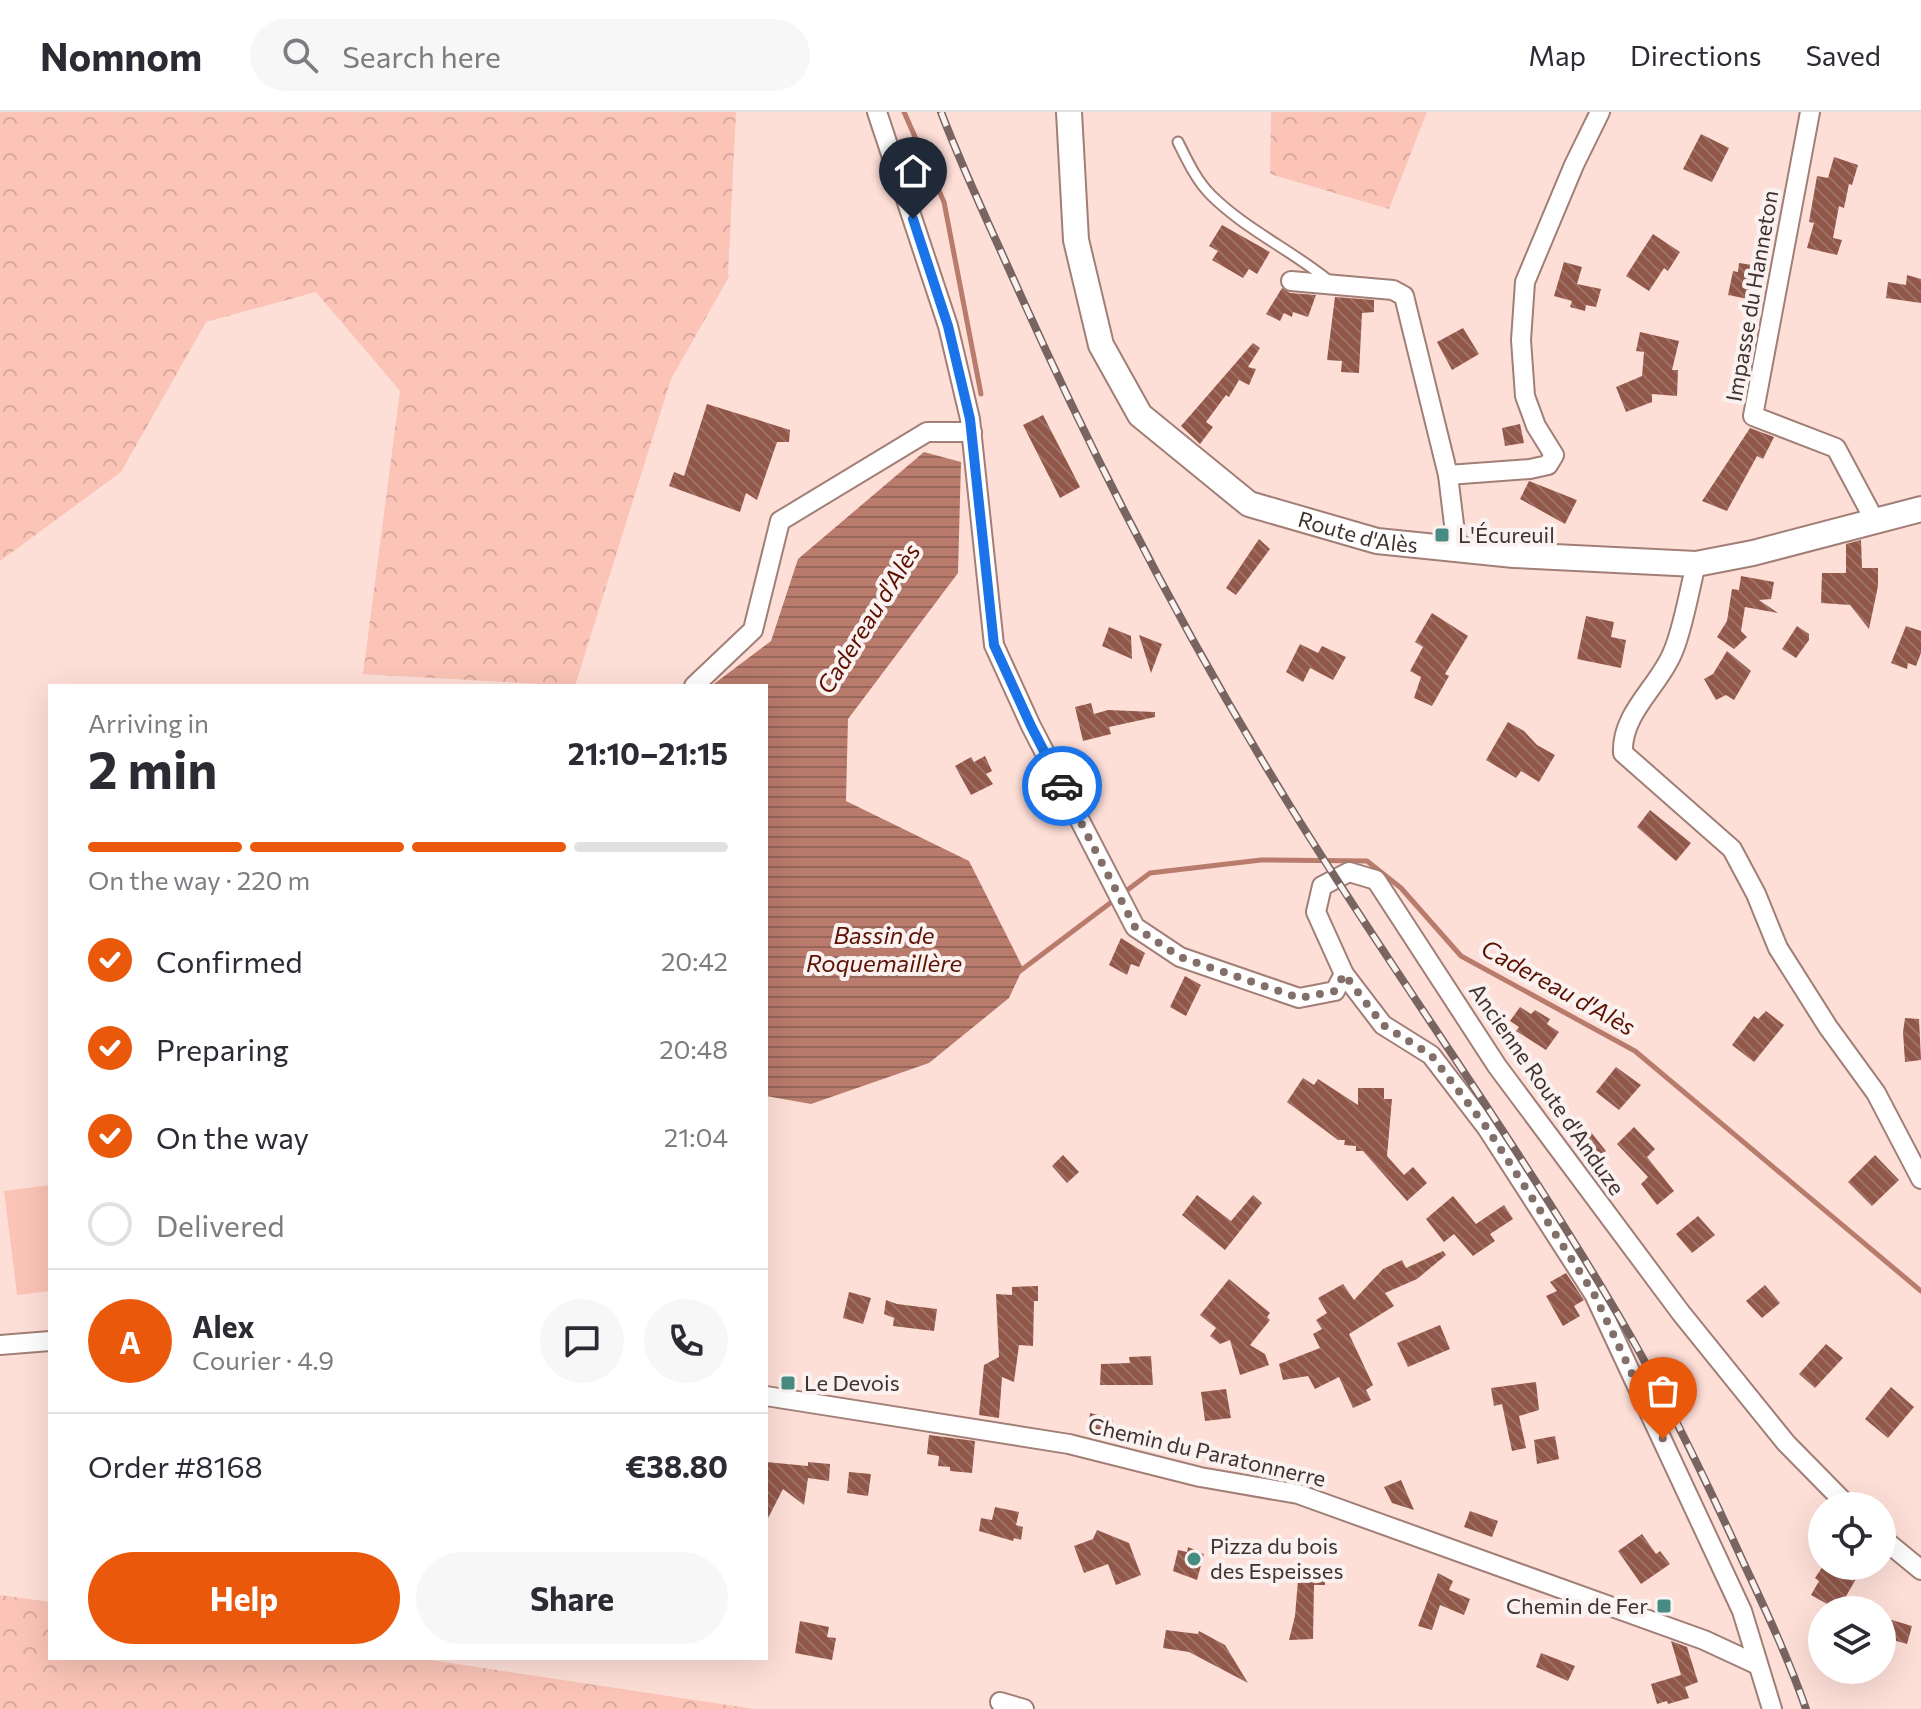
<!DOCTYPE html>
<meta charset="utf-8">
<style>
body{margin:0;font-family:Commissioner,sans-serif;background:#f7f7f7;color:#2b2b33;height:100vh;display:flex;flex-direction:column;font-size:30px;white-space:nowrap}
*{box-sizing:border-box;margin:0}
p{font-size:26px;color:#7c7c81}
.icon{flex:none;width:44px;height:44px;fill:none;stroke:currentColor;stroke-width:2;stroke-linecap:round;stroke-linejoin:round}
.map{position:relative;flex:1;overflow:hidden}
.sheet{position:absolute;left:48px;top:572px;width:720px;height:976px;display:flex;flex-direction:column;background:#fff;border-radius:0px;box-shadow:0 8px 32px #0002}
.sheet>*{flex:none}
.fabs{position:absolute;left:1808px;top:1380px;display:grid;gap:16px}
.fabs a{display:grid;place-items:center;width:88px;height:88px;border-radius:50%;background:#fff;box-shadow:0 8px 32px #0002;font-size:40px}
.pin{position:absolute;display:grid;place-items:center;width:68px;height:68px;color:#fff;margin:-82px -34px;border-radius:50% 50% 50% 0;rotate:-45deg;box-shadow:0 0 8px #0007}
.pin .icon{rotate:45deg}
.courier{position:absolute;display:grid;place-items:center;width:80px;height:80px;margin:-40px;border:6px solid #1a73e8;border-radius:50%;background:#fff;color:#222;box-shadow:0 2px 10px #0007}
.summary em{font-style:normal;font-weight:700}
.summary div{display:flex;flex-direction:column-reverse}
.summary{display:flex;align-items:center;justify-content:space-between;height:136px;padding:0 40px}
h1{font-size:52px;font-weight:700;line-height:60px}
.bar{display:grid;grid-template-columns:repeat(4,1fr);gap:12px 8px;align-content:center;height:96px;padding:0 40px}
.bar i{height:10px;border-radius:6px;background:#e1e1e2}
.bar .current{background:#ea580c}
.bar p{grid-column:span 4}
.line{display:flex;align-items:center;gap:20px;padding:0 40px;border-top:2px solid #e1e1e2}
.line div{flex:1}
.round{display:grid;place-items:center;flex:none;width:84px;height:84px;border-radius:42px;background:#f7f7f7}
ol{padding:0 40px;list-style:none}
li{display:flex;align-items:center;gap:24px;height:88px}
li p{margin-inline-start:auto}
li .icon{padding:8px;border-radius:50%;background:#ea580c;color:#fff;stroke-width:4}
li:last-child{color:#7c7c81}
li i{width:44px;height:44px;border:4px solid #e1e1e2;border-radius:50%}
.cta{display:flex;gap:16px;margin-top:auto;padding:16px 40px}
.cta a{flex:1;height:92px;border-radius:48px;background:#ea580c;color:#fff;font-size:32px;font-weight:700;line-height:92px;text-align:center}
.cta a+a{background:#f7f7f7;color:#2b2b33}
header{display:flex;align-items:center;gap:48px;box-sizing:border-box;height:112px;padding:0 40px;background:#fff;border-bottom:2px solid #e1e1e2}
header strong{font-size:38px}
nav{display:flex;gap:44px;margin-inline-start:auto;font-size:28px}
.search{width:560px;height:72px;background:#f7f7f7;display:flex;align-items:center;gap:20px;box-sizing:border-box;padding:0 28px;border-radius:44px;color:#7c7c81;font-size:30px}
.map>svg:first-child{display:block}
.forest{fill:url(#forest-crowns)}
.garden{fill:#fbc4b7}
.water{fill:url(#water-rules)}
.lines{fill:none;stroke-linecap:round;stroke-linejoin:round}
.stream{stroke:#b87b6c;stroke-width:5}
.building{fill:url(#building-back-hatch)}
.lane-casing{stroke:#a17e76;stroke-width:13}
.street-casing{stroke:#a17e76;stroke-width:22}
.secondary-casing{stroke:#a17e76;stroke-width:28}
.lane{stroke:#fff;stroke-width:9}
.street{stroke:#fff;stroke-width:18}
.secondary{stroke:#fff;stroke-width:24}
.rail-casing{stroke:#786561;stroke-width:8}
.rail{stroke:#faf2f1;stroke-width:5;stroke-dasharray:15;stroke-linecap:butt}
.done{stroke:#836f6a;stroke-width:8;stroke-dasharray:0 14.4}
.route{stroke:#1a73e8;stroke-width:10}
.poi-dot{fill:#478c83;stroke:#faf2f1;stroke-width:3}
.labels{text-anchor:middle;stroke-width:8;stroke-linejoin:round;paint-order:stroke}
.street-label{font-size:22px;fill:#41322f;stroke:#faf2f1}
.poi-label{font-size:22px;fill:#41322f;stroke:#faf2f1;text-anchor:start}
.water-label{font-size:24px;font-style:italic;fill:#5d1102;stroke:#faf2f1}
</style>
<header>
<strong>Nomnom</strong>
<div class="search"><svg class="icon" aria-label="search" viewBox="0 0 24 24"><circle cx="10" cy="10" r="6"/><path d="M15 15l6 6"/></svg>Search here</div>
<nav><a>Map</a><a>Directions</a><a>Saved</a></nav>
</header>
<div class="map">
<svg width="1921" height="1597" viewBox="0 0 1921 1597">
<defs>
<pattern id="forest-crowns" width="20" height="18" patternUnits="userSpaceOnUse" patternTransform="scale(2)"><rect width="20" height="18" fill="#fbc4b7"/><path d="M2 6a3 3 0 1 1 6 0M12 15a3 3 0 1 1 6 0" fill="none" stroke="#d8a99e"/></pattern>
<pattern id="water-rules" width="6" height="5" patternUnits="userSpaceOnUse" patternTransform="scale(2)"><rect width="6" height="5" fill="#b87b6c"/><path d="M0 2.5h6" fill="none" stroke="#976559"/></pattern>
<pattern id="building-back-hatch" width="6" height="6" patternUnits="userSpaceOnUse" patternTransform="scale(2)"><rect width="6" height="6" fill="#915749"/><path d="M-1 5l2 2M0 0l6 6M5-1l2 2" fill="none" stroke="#9e7267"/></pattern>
</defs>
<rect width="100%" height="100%" fill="#fedfd8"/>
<g class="forest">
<polygon points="0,0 736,0 728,164 730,163 671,267 575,574 363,562 400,279 316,180 206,210 121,360 0,449"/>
<polygon points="1271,0 1427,0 1389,97 1270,62"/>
<polygon points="0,1483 50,1490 50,1546 418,1546 754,1597 0,1597"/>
</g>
<polygon class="garden" points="50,1073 50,1179 17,1183 4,1079"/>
<polygon class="water" points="924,340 961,350 958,461 848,607 846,689 969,749 1023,856 1009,886 929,951 811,992 766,984 766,574 711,574 771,529 798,447"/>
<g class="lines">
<g class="stream">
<polyline points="904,0 944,90 981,282"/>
<polyline points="1020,859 1150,761 1261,748 1367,749 1401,776 1461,844 1635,939 1921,1179"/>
</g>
</g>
<g class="building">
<polygon points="1701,22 1729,36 1712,70 1683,57"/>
<polygon points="1834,45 1858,53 1852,73 1849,72 1844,96 1839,94 1833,126 1842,128 1837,143 1807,136 1814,111 1809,110 1817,64 1828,66"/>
<polygon points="1222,113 1270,140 1257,162 1249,157 1243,166 1212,148 1218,139 1209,134"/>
<polygon points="1653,122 1680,140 1668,159 1664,156 1649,179 1626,164"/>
<polygon points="1564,150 1582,155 1577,172 1601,177 1596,195 1586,193 1585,199 1570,195 1572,189 1554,184"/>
<polygon points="1739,151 1753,153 1748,187 1728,183 1733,159 1738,160"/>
<polygon points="1907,163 1921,167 1921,191 1886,186 1888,170 1906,173"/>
<polygon points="1282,176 1290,181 1316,183 1308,205 1293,200 1292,205 1284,201 1280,209 1266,202"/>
<polygon points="1335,185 1374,188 1374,200 1362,201 1359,261 1341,260 1342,249 1327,248"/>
<polygon points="1463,216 1479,242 1452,258 1437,230"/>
<polygon points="1640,220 1679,229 1672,258 1678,258 1677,284 1652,282 1652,290 1626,300 1616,275 1642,264 1644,240 1636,239"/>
<polygon points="1253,231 1260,236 1248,255 1256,257 1249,273 1239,268 1229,285 1226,283 1206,310 1213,315 1200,332 1181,314"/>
<polygon points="707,292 790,318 789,330 777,330 757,388 746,381 740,400 669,374 674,360 684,364"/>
<polygon points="1043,303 1080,375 1060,386 1023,313"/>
<polygon points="1520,312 1524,331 1505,334 1502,316"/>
<polygon points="1750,316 1774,325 1763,347 1757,344 1727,399 1702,389"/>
<polygon points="1529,369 1577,388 1565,412 1520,387"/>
<polygon points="1259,427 1270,437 1236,483 1226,476"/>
<polygon points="1861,428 1862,456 1878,456 1878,474 1869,517 1850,493 1821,491 1822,461 1846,461 1846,432"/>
<polygon points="1741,464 1774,470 1771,487 1759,488 1778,501 1745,495 1741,519 1747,525 1734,537 1717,525 1727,509 1732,477 1739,478"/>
<polygon points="1432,501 1468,524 1445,562 1449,564 1432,594 1414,586 1421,565 1410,559 1423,535 1415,530"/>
<polygon points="1586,504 1614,510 1611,525 1626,528 1621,556 1577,547"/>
<polygon points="1797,514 1809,522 1809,528 1796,546 1782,537"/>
<polygon points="1906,514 1921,519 1921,541 1916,554 1908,551 1907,557 1891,551"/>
<polygon points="1109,515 1131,524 1132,547 1102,534"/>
<polygon points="1139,523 1162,532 1151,561"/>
<polygon points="1300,532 1318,541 1322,534 1346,545 1333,568 1310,556 1303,570 1286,560"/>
<polygon points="1727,539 1751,559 1734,588 1726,583 1716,588 1704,567 1713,562"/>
<polygon points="1091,591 1094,602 1108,598 1155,600 1155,605 1109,615 1111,622 1083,629 1075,595"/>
<polygon points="1508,610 1524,619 1537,633 1555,643 1539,670 1521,659 1516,666 1486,648"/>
<polygon points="985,644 992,659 986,662 993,672 971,683 955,654 971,645 974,650"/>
<polygon points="1650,698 1691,731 1676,749 1637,715"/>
<polygon points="1121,826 1145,841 1139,855 1131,852 1127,863 1109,853"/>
<polygon points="1185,864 1201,873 1186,904 1170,895"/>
<polygon points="1520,895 1531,902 1535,898 1550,907 1547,912 1559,920 1546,938 1516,919 1519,915 1510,909"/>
<polygon points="1766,899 1784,913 1754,950 1732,933 1754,904 1758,907"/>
<polygon points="1905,906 1919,907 1921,948 1905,950 1903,920"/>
<polygon points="1616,955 1641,973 1619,998 1596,980"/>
<polygon points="1303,966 1314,973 1318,967 1358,993 1358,976 1384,976 1384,987 1392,987 1387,1044 1404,1063 1413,1055 1427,1071 1407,1089 1363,1039 1356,1039 1356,1034 1344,1033 1345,1028 1338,1028 1287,990"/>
<polygon points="1634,1015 1655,1037 1647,1045 1674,1079 1657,1093 1641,1072 1648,1065 1617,1032"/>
<polygon points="1590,1019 1606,1039 1592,1050 1579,1032"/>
<polygon points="1063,1043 1079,1060 1067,1071 1052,1054"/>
<polygon points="1875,1043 1899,1068 1872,1094 1848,1070"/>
<polygon points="1197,1083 1231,1109 1253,1083 1262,1091 1225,1138 1182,1103"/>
<polygon points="1453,1084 1476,1112 1504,1093 1513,1107 1490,1122 1495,1129 1473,1144 1454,1122 1444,1130 1426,1107"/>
<polygon points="1698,1104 1715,1123 1692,1141 1676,1122"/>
<polygon points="1443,1139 1446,1143 1417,1167 1385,1181 1394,1194 1349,1222 1373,1273 1366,1278 1371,1288 1353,1296 1339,1265 1315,1277 1308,1264 1283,1268 1279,1252 1320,1236 1313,1222 1322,1217 1316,1208 1327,1201 1318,1186 1343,1172 1354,1188 1383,1157 1402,1148 1406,1156"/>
<polygon points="1566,1161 1584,1188 1574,1194 1580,1204 1563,1214 1546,1184 1557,1179 1550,1170"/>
<polygon points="1229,1167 1270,1201 1267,1205 1270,1208 1250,1233 1265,1242 1269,1253 1240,1263 1230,1228 1220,1232 1210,1224 1216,1216 1200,1203"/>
<polygon points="1765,1173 1780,1191 1762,1206 1746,1189"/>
<polygon points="1038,1174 1038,1189 1034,1189 1033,1234 1019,1233 1014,1270 1002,1265 999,1306 979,1303 984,1253 999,1245 996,1182 1012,1183 1012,1175"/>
<polygon points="849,1180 871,1186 863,1212 843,1206"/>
<polygon points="886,1188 897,1192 937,1197 934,1219 893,1214 894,1206 884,1202"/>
<polygon points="1440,1213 1450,1237 1408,1255 1397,1231"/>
<polygon points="1826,1232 1843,1246 1815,1276 1799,1262"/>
<polygon points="1151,1244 1153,1273 1100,1273 1101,1252 1130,1251 1129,1245"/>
<polygon points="1536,1270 1539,1298 1519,1304 1526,1336 1512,1339 1502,1292 1494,1294 1491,1276"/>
<polygon points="1891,1275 1914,1295 1888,1326 1865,1307"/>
<polygon points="1226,1277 1231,1306 1205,1309 1201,1280"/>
<polygon points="1090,1301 1113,1307 1111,1324 1088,1320"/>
<polygon points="929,1323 975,1329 972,1361 950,1359 950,1355 938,1354 939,1344 927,1342"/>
<polygon points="1555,1324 1559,1347 1537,1352 1534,1328"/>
<polygon points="766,1350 808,1354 808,1350 830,1352 829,1369 808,1366 804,1393 783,1377 766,1410"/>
<polygon points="849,1360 871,1362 868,1384 847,1381"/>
<polygon points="1401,1368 1414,1398 1392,1391 1384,1375"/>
<polygon points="995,1395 1019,1400 1016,1413 1023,1415 1021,1428 1014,1426 1013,1429 979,1419 981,1406 992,1408"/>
<polygon points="1470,1399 1498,1409 1492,1425 1464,1415"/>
<polygon points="1097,1418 1129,1431 1141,1463 1116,1473 1108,1452 1084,1461 1074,1434 1093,1427"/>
<polygon points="1642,1422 1656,1442 1660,1439 1670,1452 1641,1472 1618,1439"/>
<polygon points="1188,1435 1204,1442 1197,1468 1173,1459 1178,1438 1187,1440"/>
<polygon points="1823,1454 1835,1454 1856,1467 1838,1498 1811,1483 1819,1469 1815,1466"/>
<polygon points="1325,1458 1325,1473 1314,1473 1313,1527 1289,1528 1295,1504 1298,1468 1307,1468 1307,1459"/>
<polygon points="1438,1461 1453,1469 1449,1478 1470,1487 1464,1503 1440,1493 1432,1518 1418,1514"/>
<polygon points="1882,1505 1912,1514 1907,1532 1882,1525"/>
<polygon points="800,1509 829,1515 827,1525 836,1526 832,1548 795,1541"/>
<polygon points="1166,1518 1198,1522 1199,1519 1225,1533 1248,1571 1189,1540 1163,1536"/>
<polygon points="1671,1529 1687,1535 1698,1570 1685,1575 1689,1586 1668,1592 1667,1589 1657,1592 1651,1572 1681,1563"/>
<polygon points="1541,1541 1575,1554 1568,1569 1536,1555"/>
</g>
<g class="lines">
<defs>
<path id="lane" d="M1178,30C1187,48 1196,68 1211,83C1245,117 1291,138 1328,168"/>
<g id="street">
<polyline points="877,0 948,214 970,307 994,533 1031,614 1135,815 1180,845 1299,886 1335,879 1344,862"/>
<polyline points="1810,0 1753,304 1836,336 1875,409"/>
<polyline points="1291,169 1393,178 1404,184 1448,363 1457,437"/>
<polyline points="1448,363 1530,357 1548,353 1554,343 1536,314 1525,284 1521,228 1525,170 1574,53 1600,0"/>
<path d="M1696,452C1689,479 1683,518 1672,542C1658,575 1621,602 1623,641L1732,737L1756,782L1778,836L1828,915L1876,981L1921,1067"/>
<polyline points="694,574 753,518 780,409 927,320 972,320"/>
<polyline points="0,1233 50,1229"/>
<polyline points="766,1284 1069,1332 1200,1365 1298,1382 1704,1528 1758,1553"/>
<polyline points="1882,1426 1921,1458"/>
<polyline points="1000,1590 1024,1597"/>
<polyline points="1772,1597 1742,1499 1594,1182 1487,1016 1431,943 1383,913 1344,862 1316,800 1322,774 1349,760 1376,768 1497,954 1681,1201 1786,1331 1848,1394"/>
</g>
<g id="secondary">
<path id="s1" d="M1069,0L1076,128L1101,233L1140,303L1249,392L1377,429L1514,443L1696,452L1753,441L1921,397"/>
</g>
</defs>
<use href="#lane" class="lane-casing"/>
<use href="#street" class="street-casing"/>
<use href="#secondary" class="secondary-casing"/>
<use href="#lane" class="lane"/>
<use href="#street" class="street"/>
<use href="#secondary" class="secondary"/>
<defs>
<path id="rail" d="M941,0C965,63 994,123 1021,184C1100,359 1189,531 1290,694C1401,873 1526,1043 1631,1225C1673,1299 1710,1377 1745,1454C1767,1501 1789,1548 1806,1597"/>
</defs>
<use href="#rail" class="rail-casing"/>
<use href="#rail" class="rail"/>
</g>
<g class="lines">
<polyline class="done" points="1062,674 1135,815 1180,845 1299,886 1335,879 1344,862 1383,913 1431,943 1487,1016 1594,1182 1663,1327"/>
<polyline class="route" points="913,107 948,214 970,307 994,533 1031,614 1062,674"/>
</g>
<g class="poi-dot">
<rect x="1434" y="415" width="16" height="16" rx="4"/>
<rect x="780" y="1263" width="16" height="16" rx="4"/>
<circle cx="1194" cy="1447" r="8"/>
<rect x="1656" y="1486" width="16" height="16" rx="4"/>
</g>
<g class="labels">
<g class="street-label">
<text transform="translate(1752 184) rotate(-80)" y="8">Impasse du Hanneton</text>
<text dy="8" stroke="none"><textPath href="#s1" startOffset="570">Route d'Alès</textPath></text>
<text transform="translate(1547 977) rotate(55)" y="8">Ancienne Route d'Anduze</text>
<text transform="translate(1207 1340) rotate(13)" y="8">Chemin du Paratonnerre</text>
</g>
<g class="poi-label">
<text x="1458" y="431">L'Écureuil</text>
<text x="804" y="1279">Le Devois</text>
<text x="1210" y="1442">Pizza du bois<tspan x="1210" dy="25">des Espeisses</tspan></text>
<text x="1648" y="1502" text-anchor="end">Chemin de Fer</text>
</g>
<g class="water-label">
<text transform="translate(869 507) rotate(-58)" y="8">Cadereau d'Alès</text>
<text x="884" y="832">Bassin de<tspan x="884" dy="28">Roquemaillère</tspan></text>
<text transform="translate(1558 876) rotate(29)" y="8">Cadereau d'Alès</text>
</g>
</g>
</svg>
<div class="fabs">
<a><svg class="icon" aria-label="locate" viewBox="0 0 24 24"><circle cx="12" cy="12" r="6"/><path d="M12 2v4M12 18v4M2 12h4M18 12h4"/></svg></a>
<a><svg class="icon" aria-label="layers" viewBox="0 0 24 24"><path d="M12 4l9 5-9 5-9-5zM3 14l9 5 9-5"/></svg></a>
</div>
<div class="pin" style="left:1663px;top:1327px;background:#ea580c"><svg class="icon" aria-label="bag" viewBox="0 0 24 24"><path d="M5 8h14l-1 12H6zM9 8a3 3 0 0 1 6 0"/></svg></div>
<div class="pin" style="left:913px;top:107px;background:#1f2937"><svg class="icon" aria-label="home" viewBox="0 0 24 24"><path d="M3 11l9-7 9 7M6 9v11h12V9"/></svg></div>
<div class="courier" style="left:1062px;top:674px"><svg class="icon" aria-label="car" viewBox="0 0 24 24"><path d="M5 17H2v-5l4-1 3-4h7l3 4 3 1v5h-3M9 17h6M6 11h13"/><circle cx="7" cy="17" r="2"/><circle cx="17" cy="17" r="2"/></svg></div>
<section class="sheet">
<div class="summary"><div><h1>2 min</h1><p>Arriving in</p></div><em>21:10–21:15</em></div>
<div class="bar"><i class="current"></i><i class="current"></i><i class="current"></i><i></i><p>On the way · 220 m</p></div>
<ol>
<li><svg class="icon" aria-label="check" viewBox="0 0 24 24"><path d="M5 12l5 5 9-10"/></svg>Confirmed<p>20:42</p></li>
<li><svg class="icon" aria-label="check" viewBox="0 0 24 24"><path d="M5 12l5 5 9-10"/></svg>Preparing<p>20:48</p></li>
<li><svg class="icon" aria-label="check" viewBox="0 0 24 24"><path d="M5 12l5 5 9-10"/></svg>On the way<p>21:04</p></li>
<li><i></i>Delivered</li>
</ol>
<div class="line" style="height:144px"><b class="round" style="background:#ea580c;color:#fff">A</b><div><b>Alex</b><p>Courier · 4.9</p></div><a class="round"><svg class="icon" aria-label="chat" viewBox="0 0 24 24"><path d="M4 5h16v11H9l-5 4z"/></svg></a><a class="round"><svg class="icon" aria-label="phone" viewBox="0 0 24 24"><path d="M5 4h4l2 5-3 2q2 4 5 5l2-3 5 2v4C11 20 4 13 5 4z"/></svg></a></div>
<div class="line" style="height:104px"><div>Order #8168</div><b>€38.80</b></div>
<div class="cta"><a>Help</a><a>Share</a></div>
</section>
</div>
